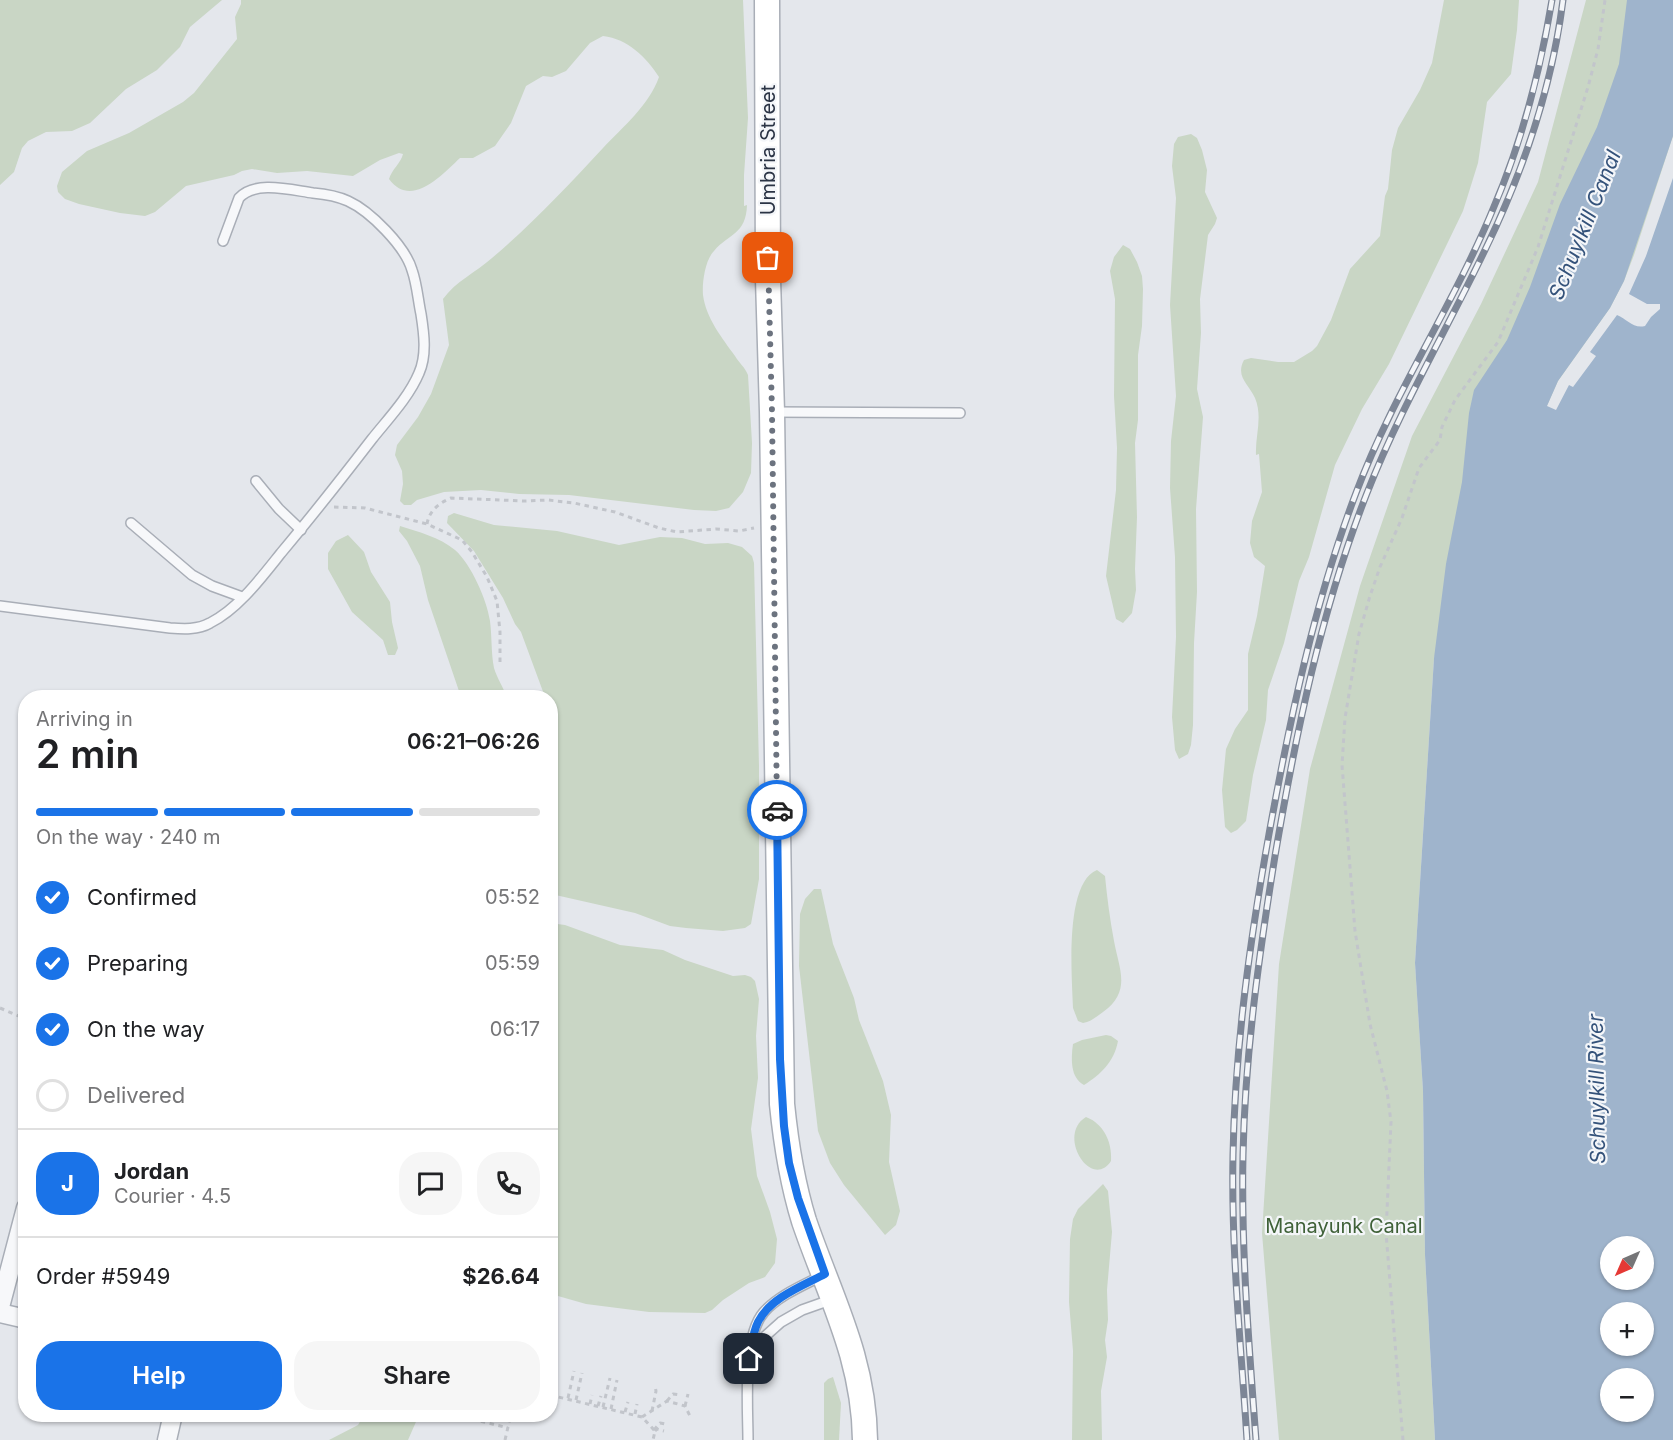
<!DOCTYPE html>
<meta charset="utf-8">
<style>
body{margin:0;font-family:Inter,sans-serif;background:#f6f6f6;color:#202124;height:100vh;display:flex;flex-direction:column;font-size:22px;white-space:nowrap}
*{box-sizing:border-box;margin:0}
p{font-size:20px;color:#757577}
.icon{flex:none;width:33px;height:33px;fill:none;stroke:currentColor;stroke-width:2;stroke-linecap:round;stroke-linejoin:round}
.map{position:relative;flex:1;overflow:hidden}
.panel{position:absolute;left:18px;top:690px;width:540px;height:732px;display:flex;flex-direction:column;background:#fff;border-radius:24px;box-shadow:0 2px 4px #0004}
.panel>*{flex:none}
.needle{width:39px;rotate:225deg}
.tools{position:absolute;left:1600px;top:1236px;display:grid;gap:12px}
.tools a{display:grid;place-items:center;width:54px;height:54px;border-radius:50%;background:#fff;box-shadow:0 2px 4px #0004;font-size:30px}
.pin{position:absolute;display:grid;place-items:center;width:51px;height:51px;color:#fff;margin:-26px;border-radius:12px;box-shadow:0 3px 9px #0006}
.courier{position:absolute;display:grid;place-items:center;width:60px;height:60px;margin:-30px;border:4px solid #1a73e8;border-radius:50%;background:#fff;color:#222;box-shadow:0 2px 8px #0007}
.headline em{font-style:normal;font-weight:600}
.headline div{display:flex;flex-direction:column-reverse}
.headline{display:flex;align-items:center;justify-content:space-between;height:102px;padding:0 18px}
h1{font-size:39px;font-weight:600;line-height:45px}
.bar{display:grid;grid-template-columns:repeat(4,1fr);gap:9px 6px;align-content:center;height:72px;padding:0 18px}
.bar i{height:8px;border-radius:4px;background:#e0e0e0}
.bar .current{background:#1a73e8}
.bar p{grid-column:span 4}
.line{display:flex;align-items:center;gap:15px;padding:0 18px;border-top:2px solid #e0e0e0}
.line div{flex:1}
.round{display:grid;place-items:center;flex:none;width:63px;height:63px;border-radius:24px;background:#f6f6f6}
ol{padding:0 18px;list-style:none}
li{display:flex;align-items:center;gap:18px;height:66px}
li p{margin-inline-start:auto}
li .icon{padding:6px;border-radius:50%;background:#1a73e8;color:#fff;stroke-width:4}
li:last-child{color:#757577}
li i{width:33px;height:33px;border:3px solid #e0e0e0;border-radius:50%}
.action{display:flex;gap:12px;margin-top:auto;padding:12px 18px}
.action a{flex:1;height:69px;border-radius:24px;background:#1a73e8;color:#fff;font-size:24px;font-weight:600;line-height:69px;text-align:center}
.action a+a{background:#f6f6f6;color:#202124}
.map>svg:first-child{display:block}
.green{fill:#c9d6c5}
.water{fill:#9fb4cc;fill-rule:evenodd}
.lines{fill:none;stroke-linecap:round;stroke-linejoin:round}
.service-casing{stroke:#a9aeb7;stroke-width:12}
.minor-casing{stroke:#a9aeb7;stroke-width:21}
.secondary-casing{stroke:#a9aeb7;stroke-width:27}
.path{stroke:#c2c5cb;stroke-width:3;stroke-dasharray:4.5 4.5;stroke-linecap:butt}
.service{stroke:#f7f8fa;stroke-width:9}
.minor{stroke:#f7f8fa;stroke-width:18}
.secondary{stroke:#fff;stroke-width:24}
.rail-casing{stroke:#7d8696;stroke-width:7}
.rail{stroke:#f4f6f9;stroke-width:4.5;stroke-dasharray:14;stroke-linecap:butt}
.done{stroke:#6c737f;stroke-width:6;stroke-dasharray:0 10.8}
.route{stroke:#1a73e8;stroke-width:8}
.labels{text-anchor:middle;stroke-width:4.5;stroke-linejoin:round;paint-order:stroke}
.street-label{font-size:20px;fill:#2b3445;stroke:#f4f6f9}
.park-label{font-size:20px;fill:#3f6138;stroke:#f4f6f9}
.water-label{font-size:21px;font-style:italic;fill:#34527a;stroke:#f4f6f9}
</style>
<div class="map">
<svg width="1673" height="1440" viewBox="0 0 1673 1440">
<rect width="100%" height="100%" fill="#e4e7ec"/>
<g class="green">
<polygon points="0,0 222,0 190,27 180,47 157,70 126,89 90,123 72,131 46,132 28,141 22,148 14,172 0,185"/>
<path d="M241,0H743L748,118L744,175V206L747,205C746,235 729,233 714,251C705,260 702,283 703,295C706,318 722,338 735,356C739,363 745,367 748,375L752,443L751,473L743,492L729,508L716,511L694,510L569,495L519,494L481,490L444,492L417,500L411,505H404L400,501L403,484L402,471L395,455L397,445L418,417L431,394L449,345L443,299C456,281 475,273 492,258C532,224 567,187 603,148C623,127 649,105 659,77C646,57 628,39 603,36L590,43L566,71L552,77L543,76L526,86L511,123L495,146L473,158H460C442,175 411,209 389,179C392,169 401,163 403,154L399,153L380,160L353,176L307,171L277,173L252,169L242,171L234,175L186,186L155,212L145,216L120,213L79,204L65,199L58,192L57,186L62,172L87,151L129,133L183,102L194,93L237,39L235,17L241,4Z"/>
<path d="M1444,0H1519L1517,30L1511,74L1487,102L1478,163L1463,211L1389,364L1362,409L1335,465L1309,557L1299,581L1284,643L1268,690L1266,720L1253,775L1246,821L1237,830L1231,833L1225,827L1222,790L1226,749L1235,729L1248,710V654L1257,616L1265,566L1254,557L1250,543L1252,521L1262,492L1259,454L1256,455C1255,436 1263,417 1255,398C1249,384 1235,377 1244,360L1251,358L1278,362H1294L1312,351L1317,346L1331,320L1350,269L1380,236L1385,196L1388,189L1392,150L1398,128L1420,90L1432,63Z"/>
<polygon points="1586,0 1673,0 1673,136 1634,255 1624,281 1610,308 1558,381 1434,658 1415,963 1423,1091 1425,1255 1435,1440 1279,1440 1262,1233 1279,964 1310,769 1360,586 1412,436 1481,304 1538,182"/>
<polygon points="1191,134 1197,138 1202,150 1207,170 1205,192 1217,218 1215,224 1208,235 1200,299 1201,333 1197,389 1203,417 1196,509 1197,592 1194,643 1193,725 1191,745 1188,754 1179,759 1175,750 1172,717 1176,637 1175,557 1170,488 1171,441 1176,396 1170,305 1176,198 1172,166 1174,144 1178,137"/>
<polygon points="1123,245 1130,249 1137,262 1142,276 1143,289 1142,326 1138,355 1138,420 1135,443 1137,517 1135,569 1136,590 1132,613 1123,623 1116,619 1106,576 1116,490 1117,448 1114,396 1115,299 1110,271 1114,257"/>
<polygon points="454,513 494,525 557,531 619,545 660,537 682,538 705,544 728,543 742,547 752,556 754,563 759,766 759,879 751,924 745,928 723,931 686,928 670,926 635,913 551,894 550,698 545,697 521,632 515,624 503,598 474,551 447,523 448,516"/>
<path d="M400,526C419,532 439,537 455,550C471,564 487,600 490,621C492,636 491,653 494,668C497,678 503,687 507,697H461L428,600L420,566L407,541L399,531Z"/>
<polygon points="348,535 364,552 371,572 390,602 392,622 398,648 395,655 388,655 383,640 352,612 328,569 328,553 336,541"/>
<path d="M1097,870L1105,876C1107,897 1110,920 1114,941C1119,969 1132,991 1103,1012C1097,1016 1091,1022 1083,1023L1078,1021L1073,1008C1072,978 1064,883 1097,870Z"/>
<polygon points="814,889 821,889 833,944 854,998 859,1020 883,1081 891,1115 889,1162 900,1211 896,1225 885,1235 844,1185 830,1163 818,1131 799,966 800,914 805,899"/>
<polygon points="550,923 565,925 620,945 663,950 685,960 733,976 745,975 751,977 755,981 759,999 756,1036 758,1078 751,1129 757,1176 770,1212 777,1239 775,1263 765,1277 749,1283 723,1300 712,1310 705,1313 649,1312 586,1304 551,1294"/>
<path d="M1106,1035L1111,1036L1118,1041C1114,1062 1101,1074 1084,1085C1070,1078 1071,1058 1073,1044L1082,1040Z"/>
<path d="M1086,1117C1104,1124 1112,1142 1111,1161C1091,1191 1056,1135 1086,1117Z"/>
<polygon points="1103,1184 1108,1191 1112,1232 1107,1290 1108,1320 1105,1340 1107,1357 1101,1391 1102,1440 1072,1440 1073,1351 1069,1302 1070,1239 1073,1219 1078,1209"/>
<polygon points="833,1377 841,1403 839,1440 824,1440 824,1383 828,1379"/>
<polygon points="364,1415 364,1414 419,1415 408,1440 329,1440 358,1425"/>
</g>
<path class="water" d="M1627,0H1673V136L1624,281L1610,308L1558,381L1547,406L1556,410L1569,385L1573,387L1596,356L1590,352L1617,315C1627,319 1633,329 1645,326L1651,317L1660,309V304H1647L1629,294L1646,256L1673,178V1440H1435L1425,1255L1423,1091L1415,963L1434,658L1446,564L1462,482L1469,413L1474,390L1507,340L1530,287L1560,204L1597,127L1619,64ZM1644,1246V1280H1611V1246ZM1611,1312H1644V1346H1611ZM1611,1378H1644V1412H1611Z"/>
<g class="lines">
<defs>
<g id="service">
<polyline points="772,412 960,413"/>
<polyline points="256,481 279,509 301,530"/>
<polyline points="131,523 192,575 212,586 242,597"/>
<path d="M0,606L170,628C183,629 198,630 210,623C238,609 261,578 281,553C312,516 342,478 372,439C388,419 409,397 419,373C427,355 424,333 421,314C418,300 417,284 412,270C405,246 370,211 348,201C337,196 324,194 313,193C291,190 255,180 239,198L223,241"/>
<polyline points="752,1348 781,1322 802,1310 833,1299"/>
<path d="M748,1440C748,1407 742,1337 764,1312C779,1295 804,1285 823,1275"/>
</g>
<g id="minor">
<polyline points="0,1307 26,1208"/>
<polyline points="0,1313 26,1319"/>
<polyline points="167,1440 173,1414"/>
</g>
<path id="secondary" d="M767,0L768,279L772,412L782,1104C786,1144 792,1182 804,1221C830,1297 864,1357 865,1440"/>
</defs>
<use href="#service" class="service-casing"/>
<use href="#minor" class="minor-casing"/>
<use href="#secondary" class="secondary-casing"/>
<g class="path">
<polyline points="334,507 365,508 427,524 462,540 472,552 487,577 497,601 500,632 500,662"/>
<path d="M427,524C429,511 439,503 451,498L524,501L548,500L574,503L615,512L659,528L677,532L716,529L739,531L754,528"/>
<polyline points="0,1008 26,1019"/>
<polyline points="550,1395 642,1417 655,1431 653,1440"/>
<polyline points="553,1396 555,1386"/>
<polyline points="568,1398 574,1371"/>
<polyline points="576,1400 582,1373"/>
<polyline points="667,1401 673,1394 680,1395"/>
<polyline points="590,1404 592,1395"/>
<polyline points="598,1406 601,1396"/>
<polyline points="685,1406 688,1394"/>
<polyline points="603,1407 610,1378"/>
<polyline points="611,1409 617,1380"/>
<polyline points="652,1411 656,1391 655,1386"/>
<polyline points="625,1412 628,1402"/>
<polyline points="635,1414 637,1404"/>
<polyline points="476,1416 476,1420 508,1428"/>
<polyline points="642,1417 667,1401 685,1406 691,1418"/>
<polyline points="654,1430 660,1423 665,1424"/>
<polyline points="655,1431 657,1429 664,1431"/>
<polyline points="505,1440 511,1414"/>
<polyline points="1403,1440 1386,1233 1391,1122 1387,1091 1370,1024 1355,931 1342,765 1345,718 1359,634 1370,596 1380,567 1402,518 1419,468 1440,440 1442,427 1455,400 1498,342 1538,247 1588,87 1598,49 1605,0"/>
</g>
<use href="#service" class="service"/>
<use href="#minor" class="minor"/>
<use href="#secondary" class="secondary"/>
<defs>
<g id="rail">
<path d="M1247,1440C1241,1345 1231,1250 1233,1155C1235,1047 1250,940 1269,834C1290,719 1314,603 1356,493C1393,394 1453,306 1493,209C1522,142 1540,72 1552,0"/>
<path d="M1256,1440C1249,1345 1241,1250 1243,1155C1245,1055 1259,955 1275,856C1296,733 1321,610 1367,493C1400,409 1446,331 1485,250C1523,172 1552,87 1563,0"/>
</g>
</defs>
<use href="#rail" class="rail-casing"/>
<use href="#rail" class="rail"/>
</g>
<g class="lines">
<polyline class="done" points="768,258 772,412 777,810"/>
<path class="route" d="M749,1359C752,1347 752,1334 758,1322C770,1298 802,1286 825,1274L798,1198L789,1163L784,1126L780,1059L777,810"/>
</g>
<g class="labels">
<g class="street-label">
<text transform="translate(768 150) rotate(-90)" y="7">Umbria Street</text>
</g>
<g class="park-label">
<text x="1344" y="1233">Manayunk Canal</text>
</g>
<g class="water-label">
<text transform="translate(1585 225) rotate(-68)" y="7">Schuylkill Canal</text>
<text transform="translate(1597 1089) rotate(-91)" y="7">Schuylkill River</text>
</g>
</g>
</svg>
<div class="tools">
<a><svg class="needle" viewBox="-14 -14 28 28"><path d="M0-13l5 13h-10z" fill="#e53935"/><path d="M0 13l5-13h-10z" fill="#757577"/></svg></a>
<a>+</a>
<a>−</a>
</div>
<div class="pin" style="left:768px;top:258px;background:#ea580c"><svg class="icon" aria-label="bag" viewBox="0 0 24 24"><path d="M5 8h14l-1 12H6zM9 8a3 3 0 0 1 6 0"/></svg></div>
<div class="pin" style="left:749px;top:1359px;background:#1f2937"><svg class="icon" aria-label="home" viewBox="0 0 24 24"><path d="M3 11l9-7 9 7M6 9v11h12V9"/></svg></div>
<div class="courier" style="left:777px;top:810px"><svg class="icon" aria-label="car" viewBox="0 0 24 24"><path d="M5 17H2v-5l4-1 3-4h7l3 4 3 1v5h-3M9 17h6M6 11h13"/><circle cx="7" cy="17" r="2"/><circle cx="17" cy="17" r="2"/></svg></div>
<section class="panel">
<div class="headline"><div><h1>2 min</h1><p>Arriving in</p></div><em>06:21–06:26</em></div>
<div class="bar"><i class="current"></i><i class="current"></i><i class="current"></i><i></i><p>On the way · 240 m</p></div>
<ol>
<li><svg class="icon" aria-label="check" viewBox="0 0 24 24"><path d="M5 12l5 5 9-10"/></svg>Confirmed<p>05:52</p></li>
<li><svg class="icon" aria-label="check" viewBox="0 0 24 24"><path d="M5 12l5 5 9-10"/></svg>Preparing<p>05:59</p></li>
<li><svg class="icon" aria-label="check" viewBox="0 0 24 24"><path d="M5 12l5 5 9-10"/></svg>On the way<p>06:17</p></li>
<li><i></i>Delivered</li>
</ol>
<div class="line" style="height:108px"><b class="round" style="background:#1a73e8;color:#fff">J</b><div><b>Jordan</b><p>Courier · 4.5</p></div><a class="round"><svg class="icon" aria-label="chat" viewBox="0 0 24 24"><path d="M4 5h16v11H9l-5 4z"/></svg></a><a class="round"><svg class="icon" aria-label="phone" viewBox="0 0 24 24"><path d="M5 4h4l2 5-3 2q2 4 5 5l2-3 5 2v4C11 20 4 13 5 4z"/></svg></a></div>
<div class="line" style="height:78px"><div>Order #5949</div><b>$26.64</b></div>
<div class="action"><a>Help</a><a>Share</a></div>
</section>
</div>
